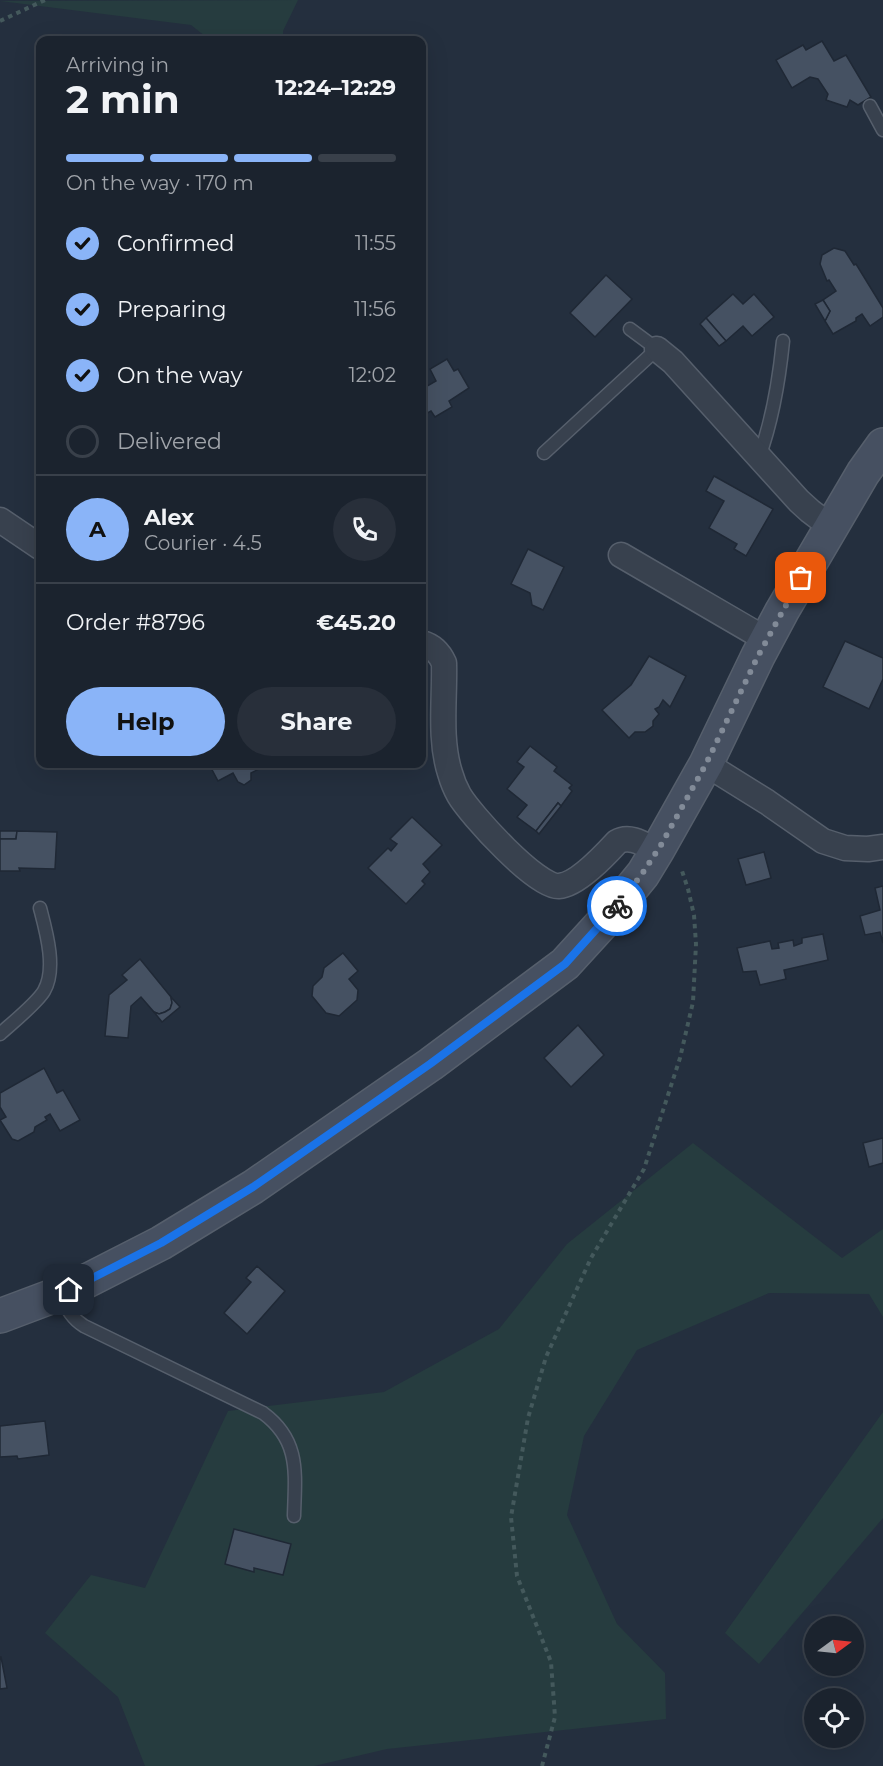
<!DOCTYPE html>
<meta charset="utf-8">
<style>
body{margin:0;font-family:Montserrat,sans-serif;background:#282f3a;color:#f1f3f6;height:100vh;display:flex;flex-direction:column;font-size:22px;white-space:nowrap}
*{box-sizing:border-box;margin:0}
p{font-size:20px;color:#a0a4aa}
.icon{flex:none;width:33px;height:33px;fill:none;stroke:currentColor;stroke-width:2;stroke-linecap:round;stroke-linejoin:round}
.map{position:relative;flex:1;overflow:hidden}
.panel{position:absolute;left:36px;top:36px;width:390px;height:732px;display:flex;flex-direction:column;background:#1b232e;border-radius:12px;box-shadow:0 6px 24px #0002,0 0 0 2px #39404a}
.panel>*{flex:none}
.needle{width:39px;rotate:75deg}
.fabs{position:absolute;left:804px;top:1616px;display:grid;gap:12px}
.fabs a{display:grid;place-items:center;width:60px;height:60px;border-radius:50%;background:#1b232e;box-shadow:0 6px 24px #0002,0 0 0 2px #39404a;font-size:30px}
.pin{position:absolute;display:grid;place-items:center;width:51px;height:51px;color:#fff;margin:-26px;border-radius:12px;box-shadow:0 3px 9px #0006}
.courier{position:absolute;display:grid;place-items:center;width:60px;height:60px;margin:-30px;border:4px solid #1a73e8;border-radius:50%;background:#fff;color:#222;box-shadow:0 2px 8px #0007}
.summary em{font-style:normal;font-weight:700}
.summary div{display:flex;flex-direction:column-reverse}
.summary{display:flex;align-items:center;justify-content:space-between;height:102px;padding:0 30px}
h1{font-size:39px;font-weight:700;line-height:45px}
.bar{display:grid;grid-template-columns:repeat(4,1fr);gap:9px 6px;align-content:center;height:72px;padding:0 30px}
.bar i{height:8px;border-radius:4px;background:#39404a}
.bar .on{background:#8ab4f8}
.bar p{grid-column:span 4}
.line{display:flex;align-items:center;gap:15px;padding:0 30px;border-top:2px solid #39404a}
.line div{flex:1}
.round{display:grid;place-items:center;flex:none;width:63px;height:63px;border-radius:32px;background:#282f3a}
ol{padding:0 30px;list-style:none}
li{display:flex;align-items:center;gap:18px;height:66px}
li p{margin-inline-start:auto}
li .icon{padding:6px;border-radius:50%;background:#8ab4f8;color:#111;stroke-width:4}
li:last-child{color:#a0a4aa}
li i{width:33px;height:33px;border:3px solid #39404a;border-radius:50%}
.button{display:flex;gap:12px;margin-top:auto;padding:12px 30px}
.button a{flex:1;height:69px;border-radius:36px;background:#8ab4f8;color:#111;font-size:24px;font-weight:700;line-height:69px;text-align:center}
.button a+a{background:#282f3a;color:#f1f3f6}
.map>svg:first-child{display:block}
.green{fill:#263c3f}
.building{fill:#455162;stroke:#1f2835;stroke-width:1.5}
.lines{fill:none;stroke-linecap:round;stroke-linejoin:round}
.service-casing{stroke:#565f6c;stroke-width:15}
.minor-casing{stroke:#565f6c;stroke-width:27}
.secondary-casing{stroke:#565f6c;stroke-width:36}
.path{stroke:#44595c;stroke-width:4;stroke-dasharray:4.5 4.5;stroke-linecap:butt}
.service{stroke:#38414e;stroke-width:12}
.minor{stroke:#38414e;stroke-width:24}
.secondary{stroke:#465061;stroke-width:33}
.done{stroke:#828b98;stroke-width:6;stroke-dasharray:0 10.8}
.route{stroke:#1a73e8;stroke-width:8}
</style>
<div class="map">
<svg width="883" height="1766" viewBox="0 0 883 1766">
<rect width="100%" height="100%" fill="#242f3e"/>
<g class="green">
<polygon points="298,0 283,31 283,40 210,40 191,25 0,1"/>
<polygon points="693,1143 842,1258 883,1229 883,1317 869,1294 769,1293 637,1350 584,1436 567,1515 617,1624 665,1673 666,1719 387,1749 314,1766 145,1766 118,1697 45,1633 91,1575 145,1588 228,1411 384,1392 499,1329 567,1244"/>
<polygon points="883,1412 883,1518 759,1664 725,1633"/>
</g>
<g class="building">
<polygon points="822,41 834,61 846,55 871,97 858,105 850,100 847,107 826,100 828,94 818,79 810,77 792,88 776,60 803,45 806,50"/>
<polygon points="834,248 845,251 854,265 856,264 883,308 883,317 870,326 862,314 856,318 856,321 833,334 825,321 830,311 823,300 836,291 829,280 827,281 820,264 822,255"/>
<polygon points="606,275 632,299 595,337 570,313"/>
<polygon points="733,294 743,304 754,294 774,317 752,336 743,326 726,341 706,318"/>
<polygon points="823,300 830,311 825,321 815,304"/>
<polygon points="706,318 726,341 719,346 700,324"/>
<polygon points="447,359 454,371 458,369 469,388 449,401 452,407 435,417 431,411 422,416 422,389 436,381 430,369"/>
<polygon points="714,476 773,509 746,556 734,549 737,544 709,528 724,501 706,491"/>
<polygon points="528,549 564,567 543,610 532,605 530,593 511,584"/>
<polygon points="845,641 883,658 883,679 869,709 823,687"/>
<polygon points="649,656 686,676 670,707 663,700 659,707 655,709 659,714 653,721 653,726 645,732 635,732 629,738 602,710 631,685"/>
<polygon points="530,746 557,767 554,771 572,785 569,788 572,791 561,806 558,803 536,831 517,817 527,805 507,789 524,767 517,762"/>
<polygon points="209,764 269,764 251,773 251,780 244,785 238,782 233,773 218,781"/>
<polygon points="558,803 561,806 539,834 536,831"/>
<polygon points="412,817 442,845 423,864 430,872 422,881 425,884 406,904 368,868 388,848 391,851 397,844 390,839"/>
<polygon points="0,831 17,831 16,839 0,839"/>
<polygon points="17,831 57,832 55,869 19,868 20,871 0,871 0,839 16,839"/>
<polygon points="764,852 771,878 746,885 738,859"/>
<polygon points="883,886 883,943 880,932 865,935 860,916 880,910 875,888"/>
<polygon points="823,934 828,960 784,970 786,979 760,985 756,971 743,972 737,948 770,941 772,949 779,948 778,943 793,940 794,946 802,943 802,938"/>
<polygon points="343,953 358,971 349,979 358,990 357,1000 339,1016 326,1013 312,996 313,986 322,977 324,968"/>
<polygon points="140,959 171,997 172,1003 170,1009 165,1012 159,1014 154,1012 141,997 131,1006 128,1038 105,1036 109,995 127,980 122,975"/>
<polygon points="171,997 180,1007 162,1022 154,1012 159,1014 165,1012 170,1009 172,1003"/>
<polygon points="578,1025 604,1055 571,1087 544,1058"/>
<polygon points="44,1068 57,1093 63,1090 80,1120 60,1131 50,1114 45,1117 47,1120 35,1127 34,1132 18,1141 12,1139 0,1120 6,1117 0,1107 0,1093"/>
<polygon points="883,1138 883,1163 869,1167 863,1143"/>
<polygon points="257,1266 285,1291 247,1334 224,1313 251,1282 246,1278"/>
<polygon points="45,1421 49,1455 18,1459 17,1456 0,1457 0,1426"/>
<polygon points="234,1529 291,1544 283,1575 254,1568 254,1572 225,1564"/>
<polygon points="0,1657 1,1657 7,1688 0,1689"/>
</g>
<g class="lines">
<defs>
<g id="service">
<polyline points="870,106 883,130"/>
<polyline points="544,453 657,349 630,329"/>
<path d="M759,457C773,419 779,381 783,341"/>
<path d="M0,1034C11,1024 37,1003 44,991C57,969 46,931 40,908"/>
<path d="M60,1294C67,1308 71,1318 84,1326L263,1413C301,1441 295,1474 294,1516"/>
</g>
<g id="minor">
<polyline points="657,349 673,362 799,501 810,511 831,527"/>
<polyline points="0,520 40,547"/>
<polyline points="621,555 767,640"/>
<path d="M422,643C433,646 439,652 444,663C445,699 439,739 450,773C452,780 455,788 459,795C470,814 538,889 559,886C577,885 605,855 617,842C630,834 645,845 657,851"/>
<polyline points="706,764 767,802 823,841 845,848 868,849 883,847"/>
</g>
<polyline id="secondary" points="0,1316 69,1290 161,1243 253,1187 431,1064 565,964 607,918 643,874 657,851 706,764 758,656 782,611 863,473 883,445"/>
</defs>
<use href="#service" class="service-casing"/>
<use href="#minor" class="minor-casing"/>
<use href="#secondary" class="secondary-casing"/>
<g class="path">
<polyline points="0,21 45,0"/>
<polyline points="542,1766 555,1717 551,1662 517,1576 511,1517 528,1418 546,1357 591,1258 644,1169 680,1058 693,1002 696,944 694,915 688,889 681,868"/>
</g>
<use href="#service" class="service"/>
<use href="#minor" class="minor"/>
<use href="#secondary" class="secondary"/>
</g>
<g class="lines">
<polyline class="done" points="617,906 642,874 661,845 706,764 758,656 801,578"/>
<polyline class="route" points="69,1290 161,1243 253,1187 430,1064 565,964 617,906"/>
</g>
</svg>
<div class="fabs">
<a><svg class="needle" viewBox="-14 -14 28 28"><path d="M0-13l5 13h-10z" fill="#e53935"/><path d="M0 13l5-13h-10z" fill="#a0a4aa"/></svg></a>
<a><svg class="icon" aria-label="locate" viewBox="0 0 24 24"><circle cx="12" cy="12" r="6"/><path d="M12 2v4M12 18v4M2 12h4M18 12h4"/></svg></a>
</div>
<div class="pin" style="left:801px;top:578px;background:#ea580c"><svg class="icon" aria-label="bag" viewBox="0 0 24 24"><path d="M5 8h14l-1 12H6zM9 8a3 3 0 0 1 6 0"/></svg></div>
<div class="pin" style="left:69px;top:1290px;background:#1f2937"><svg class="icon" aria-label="home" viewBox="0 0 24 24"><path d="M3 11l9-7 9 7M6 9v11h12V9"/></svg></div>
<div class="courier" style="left:617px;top:906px"><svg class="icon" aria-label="bike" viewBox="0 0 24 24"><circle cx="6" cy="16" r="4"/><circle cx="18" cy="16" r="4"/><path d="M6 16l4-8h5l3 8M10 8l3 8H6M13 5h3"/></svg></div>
<section class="panel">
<div class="summary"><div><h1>2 min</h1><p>Arriving in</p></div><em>12:24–12:29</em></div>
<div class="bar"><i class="on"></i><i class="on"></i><i class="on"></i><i></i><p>On the way · 170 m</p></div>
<ol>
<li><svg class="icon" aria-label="check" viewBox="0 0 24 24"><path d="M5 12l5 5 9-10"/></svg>Confirmed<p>11:55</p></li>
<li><svg class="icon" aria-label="check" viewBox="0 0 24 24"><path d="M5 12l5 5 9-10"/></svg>Preparing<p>11:56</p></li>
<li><svg class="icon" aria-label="check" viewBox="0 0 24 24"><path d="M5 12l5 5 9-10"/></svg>On the way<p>12:02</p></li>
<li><i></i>Delivered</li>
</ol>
<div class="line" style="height:108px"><b class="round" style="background:#8ab4f8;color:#111">A</b><div><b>Alex</b><p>Courier · 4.5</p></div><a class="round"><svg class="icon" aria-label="phone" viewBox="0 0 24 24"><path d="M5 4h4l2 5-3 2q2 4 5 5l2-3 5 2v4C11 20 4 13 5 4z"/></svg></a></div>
<div class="line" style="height:78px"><div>Order #8796</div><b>€45.20</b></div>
<div class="button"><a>Help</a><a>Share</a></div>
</section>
</div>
